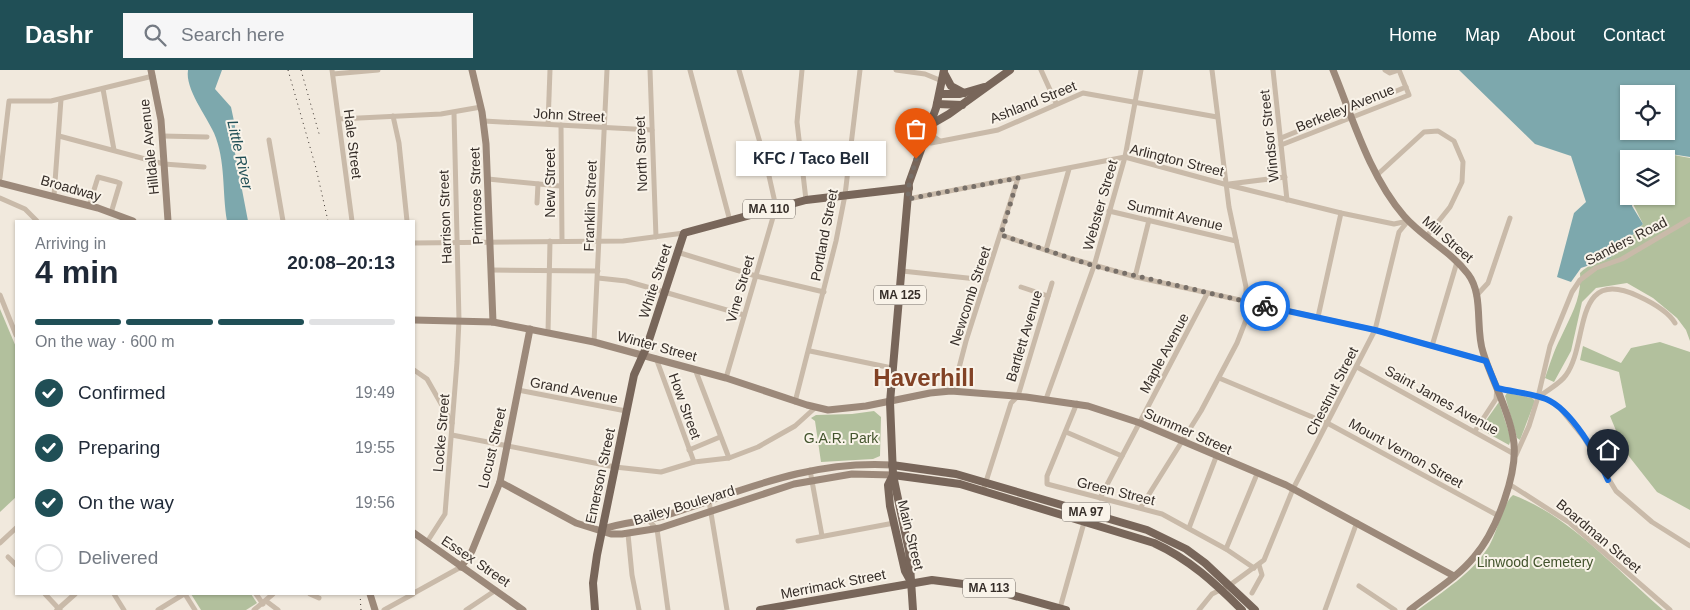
<!DOCTYPE html>
<meta charset="utf-8">
<style>
body{margin:0;font-family:Helvetica,sans-serif;background:#f6f6f7;color:#1f2937;height:100vh;display:flex;flex-direction:column;font-size:19px;white-space:nowrap}
*{box-sizing:border-box;margin:0}
p{font-size:16px;color:#747a83}
.icon{flex:none;width:28px;height:28px;fill:none;stroke:currentColor;stroke-width:2;stroke-linecap:round;stroke-linejoin:round}
.map{position:relative;flex:1;overflow:hidden}
.drawer{position:absolute;left:15px;top:150px;width:400px;height:375px;display:flex;flex-direction:column;background:#fff;border-radius:0px;box-shadow:0 1px 4px #0004}
.drawer>*{flex:none}
.buttons{position:absolute;left:1620px;top:15px;display:grid;gap:10px}
.buttons a{display:grid;place-items:center;width:55px;height:55px;border-radius:0px;background:#fff;box-shadow:0 1px 4px #0004;font-size:25px}
.pin{position:absolute;display:grid;place-items:center;width:42px;height:42px;color:#fff;margin:-51px -21px;border-radius:50% 50% 50% 0;rotate:-45deg;box-shadow:0 0 5px #0007}
.pin .icon{rotate:45deg}
.courier{position:absolute;display:grid;place-items:center;width:50px;height:50px;margin:-25px;border:4px solid #1a73e8;border-radius:50%;background:#fff;color:#222;box-shadow:0 1px 6px #0007}
.bubble{position:absolute;height:35px;border-radius:0px;background:#fff;box-shadow:0 1px 4px #0004;font-size:16px;font-weight:700;line-height:35px;text-align:center}
.overview em{font-style:normal;font-weight:700}
.overview div{display:flex;flex-direction:column-reverse}
.overview{display:flex;align-items:center;justify-content:space-between;height:85px;padding:0 20px}
h1{font-size:32px;font-weight:700;line-height:38px}
.bar{display:grid;grid-template-columns:repeat(4,1fr);gap:8px 5px;align-content:center;height:60px;padding:0 20px}
.bar i{height:6px;border-radius:4px;background:#e0e1e3}
.bar .on{background:#204f56}
.bar p{grid-column:span 4}
ol{padding:0 20px;list-style:none}
li{display:flex;align-items:center;gap:15px;height:55px}
li p{margin-inline-start:auto}
li .icon{padding:5px;border-radius:50%;background:#204f56;color:#fff;stroke-width:4}
li:last-child{color:#747a83}
li i{width:28px;height:28px;border:2px solid #e0e1e3;border-radius:50%}
header{display:flex;align-items:center;gap:30px;box-sizing:border-box;height:70px;padding:0 25px;background:#204f56;color:#fff}
header strong{font-size:24px}
nav{display:flex;gap:28px;margin-inline-start:auto;font-size:18px}
.search{width:350px;height:45px;background:#f6f6f7;display:flex;align-items:center;gap:12px;box-sizing:border-box;padding:0 18px;border-radius:0px;color:#747a83;font-size:19px}
.map>svg:first-child{display:block}
.green{fill:#b2c09d}
.water{fill:#7da8ad;fill-rule:evenodd}
.lines{fill:none;stroke-linecap:round;stroke-linejoin:round}
.minor{stroke:#c9baa9;stroke-width:5}
.tertiary{stroke:#c9baa9;stroke-width:5.5}
.secondary{stroke:#9c897a;stroke-width:7}
.primary{stroke:#78665a;stroke-width:8}
.rail{stroke:#362e29;stroke-width:1;stroke-dasharray:1 4;stroke-linecap:butt}
.done{stroke:#776f68;stroke-width:5;stroke-dasharray:0 9}
.route{stroke:#1a73e8;stroke-width:6}
.labels{text-anchor:middle;stroke-width:4;stroke-linejoin:round;paint-order:stroke}
.shield{fill:#f9f3e9;stroke:#706963;stroke-width:1}
.shield-label{font-size:12px;font-weight:bold;fill:#362e29}
.street-label{font-size:14px;fill:#362e29;stroke:#f9f3e9}
.park-label{font-size:14px;fill:#43542d;stroke:#f9f3e9}
.water-label{font-size:15px;font-style:italic;fill:#204f56;stroke:#f9f3e9}
.town-label{font-size:24px;font-weight:bold;fill:#824225;stroke:#f9f3e9}
</style>
<header>
<strong>Dashr</strong>
<div class="search"><svg class="icon" aria-label="search" viewBox="0 0 24 24"><circle cx="10" cy="10" r="6"/><path d="M15 15l6 6"/></svg>Search here</div>
<nav><a>Home</a><a>Map</a><a>About</a><a>Contact</a></nav>
</header>
<div class="map">
<svg width="1690" height="540" viewBox="0 0 1690 540">
<rect width="100%" height="100%" fill="#f1e9dd"/>
<g class="green">
<path d="M1658,82L1690,88V271L1686,260L1677,248L1653,228L1627,213L1596,218L1582,232L1571,281L1554,312L1545,308C1550,294 1554,280 1561,267C1571,245 1582,228 1580,203C1589,193 1601,194 1612,186C1623,178 1633,164 1643,154L1634,136L1632,126H1666V89H1650Z"/>
<polygon points="0,239 16,277 16,427 0,442"/>
<polygon points="1660,272 1690,282 1690,440 1657,422 1624,380 1610,346 1626,337 1619,302 1580,290 1583,276 1621,293 1631,278"/>
<polygon points="1507,323 1532,328 1535,331 1520,370 1517,368 1505,326"/>
<polygon points="1499,332 1511,369 1509,375 1480,359"/>
<polygon points="874,341 881,347 880,386 873,389 821,392 815,351 811,348 816,345 852,344"/>
<path d="M1513,425C1572,447 1616,500 1663,540H1418C1443,521 1472,504 1489,476C1497,463 1503,433 1513,425Z"/>
<polygon points="191,524 251,524 257,533 246,540 201,540"/>
</g>
<g class="water">
<path d="M222,0L215,19L231,37L235,56V83L248,151H227C222,122 226,91 214,63C206,45 185,19 188,0Z"/>
<path d="M1459,0H1690V87L1658,82L1651,89H1629V126H1632V136L1643,154L1610,188L1581,198L1571,212L1557,207L1574,143L1586,132L1571,86L1535,74ZM1629,24H1666V61H1629Z"/>
</g>
<g class="lines">
<g class="minor">
<polyline points="332,0 352,151"/>
<polyline points="650,0 656,167"/>
<polyline points="690,0 730,151"/>
<polyline points="802,0 797,52 806,130"/>
<polyline points="896,0 925,4 942,11"/>
<polyline points="1041,0 1056,33"/>
<polyline points="1273,0 1287,130"/>
<polyline points="1385,0 1390,3 1399,0"/>
<polyline points="333,4 378,0"/>
<polyline points="103,19 114,80"/>
<polyline points="393,46 399,73 407,151"/>
<polyline points="339,49 441,44 481,37"/>
<polyline points="484,51 652,60"/>
<polyline points="548,54 550,0"/>
<polyline points="561,55 562,171"/>
<polyline points="927,62 940,71"/>
<polyline points="59,66 164,94 204,97"/>
<polyline points="162,66 207,67"/>
<polyline points="1281,68 1406,17"/>
<polyline points="269,70 283,151"/>
<polyline points="924,71 931,73 998,60 1083,23 1217,47"/>
<polyline points="1281,75 1409,25 1399,0"/>
<polyline points="1377,105 1424,62 1438,61 1454,71 1463,92 1462,112 1450,137 1426,167"/>
<polyline points="0,108 9,31 51,31 153,6"/>
<polyline points="488,109 560,116"/>
<polyline points="1229,114 1285,107"/>
<polyline points="54,126 61,29"/>
<polyline points="0,128 25,139 37,151"/>
<polyline points="908,129 1125,87 1224,114 1341,143 1394,154 1408,151"/>
<polyline points="537,133 538,114"/>
<polyline points="89,136 98,107 117,112 120,113 111,143"/>
<polyline points="1109,141 1236,171"/>
<polyline points="1001,165 1069,188 1136,207 1375,260 1486,291"/>
<polyline points="414,173 623,171 684,163"/>
<polyline points="1046,180 1069,99"/>
<polyline points="677,182 756,206 824,222"/>
<polyline points="491,200 598,201"/>
<polyline points="902,201 986,210"/>
<polyline points="1135,207 1149,150"/>
<polyline points="598,208 626,211 744,245"/>
<polyline points="1021,217 1048,226"/>
<polyline points="0,225 16,265"/>
<polyline points="1476,226 1488,213 1510,148"/>
<polyline points="1318,247 1341,143"/>
<polyline points="548,263 550,171"/>
<polyline points="594,272 607,0"/>
<polyline points="1432,276 1457,192"/>
<polyline points="810,281 892,298"/>
<polyline points="656,288 694,392"/>
<polyline points="1357,297 1516,385 1529,356 1538,327 1550,276 1572,222 1580,210 1596,198 1622,189 1690,149"/>
<polyline points="695,299 729,388"/>
<polyline points="414,300 427,309 452,353"/>
<polyline points="726,308 776,137 767,97 739,0"/>
<polyline points="1219,308 1329,354 1497,445"/>
<polyline points="518,320 626,341"/>
<polyline points="953,321 966,271 1018,108"/>
<path d="M1539,327C1547,320 1560,314 1566,305C1589,274 1572,195 1638,226C1651,232 1668,241 1675,253"/>
<polyline points="1046,329 1094,196 1125,87 1141,0"/>
<polyline points="795,332 836,171 845,125 860,0"/>
<polyline points="1077,333 1047,406 1047,414 1162,444 1226,479 1254,498"/>
<polyline points="1475,361 1496,329 1497,318 1547,329 1559,337 1584,368 1616,421 1652,452 1690,476"/>
<polyline points="1066,362 1122,386"/>
<polyline points="452,365 615,397 661,402 694,392 729,388 758,377 795,356 816,337"/>
<polyline points="689,380 720,367"/>
<polyline points="810,400 822,466"/>
<polyline points="1509,414 1570,453 1670,540"/>
<polyline points="983,421 1011,333 1018,326 1052,213"/>
<polyline points="1100,428 1207,224"/>
<polyline points="709,431 727,540"/>
<polyline points="1141,437 1201,341 1237,273 1246,250 1246,217 1229,137 1212,0"/>
<polyline points="648,450 657,459 668,540"/>
<polyline points="1189,458 1216,387"/>
<polyline points="628,464 632,505 639,540"/>
<polyline points="798,471 894,453"/>
<polyline points="427,472 445,444 457,292 459,250 454,43"/>
<polyline points="0,473 16,458"/>
<polyline points="1226,479 1257,404"/>
<polyline points="8,487 16,495"/>
<polyline points="1359,516 1395,540"/>
<polyline points="414,523 461,497"/>
<polyline points="1252,523 1262,505 1259,495"/>
<polyline points="45,524 60,540"/>
<polyline points="114,524 124,540"/>
<polyline points="185,524 195,540"/>
<polyline points="256,524 263,534"/>
<polyline points="310,524 319,528"/>
<polyline points="266,531 278,540"/>
<polyline points="1060,538 1087,442"/>
<polyline points="158,540 184,524"/>
<polyline points="254,540 273,524"/>
<polyline points="384,540 413,524"/>
<polyline points="466,540 496,520"/>
<polyline points="1199,540 1212,524 1230,515 1264,490 1293,419 1375,260 1399,162 1408,151"/>
<polyline points="1325,540 1357,452"/>
</g>
<polyline class="tertiary" points="57,540 75,524"/>
<g class="secondary">
<polyline points="151,0 161,50 168,151"/>
<polyline points="472,0 482,42 486,74 493,252"/>
<path d="M1333,0C1353,49 1369,105 1404,146C1423,168 1451,181 1468,204C1484,225 1475,258 1483,282C1492,311 1508,338 1513,367C1520,400 1496,462 1474,487C1457,508 1431,523 1410,540"/>
<polyline points="0,113 98,138 133,151"/>
<polyline points="414,250 493,252 594,272 726,308 807,335 828,340 866,336 930,323 951,321 1026,327 1088,336 1140,353 1286,415 1454,506"/>
<polyline points="500,412 576,453 611,464 622,464 660,458 794,414 852,404 893,405"/>
<path d="M601,460C621,452 644,452 664,446C742,421 808,390 892,395"/>
<polyline points="414,463 523,540"/>
<polyline points="461,497 472,481 500,412 530,259"/>
<polyline points="370,524 375,540"/>
</g>
<g class="primary">
<polyline points="944,3 951,16 964,23"/>
<polyline points="940,24 960,24 984,17"/>
<polyline points="937,34 962,35"/>
<polyline points="930,55 949,44 1010,0"/>
<polyline points="892,395 956,404 1147,460 1186,479 1205,493 1255,540"/>
<path d="M893,405L960,414L1154,473C1189,489 1215,513 1242,540"/>
<polyline points="893,405 888,415 890,436 905,501 910,510"/>
<polyline points="595,540 593,513 597,485 634,305 647,276 684,163 806,130 909,118"/>
<polyline points="760,540 932,510 979,516 1066,540"/>
<polyline points="913,540 909,481 893,405 890,332 909,113 936,38 944,0"/>
</g>
<g class="rail">
<polyline points="288,0 316,98 328,151"/>
<polyline points="301,0 320,67"/>
<polyline points="360,524 361,540"/>
</g>
</g>
<g class="lines">
<polyline class="done" points="916,89 909,114 908,129 1018,108 1001,165 1094,196 1265,236"/>
<path class="route" d="M1265,236L1375,260L1486,291L1497,318C1513,322 1531,323 1546,329C1571,339 1598,386 1608,410"/>
</g>
<g class="labels">
<g class="shield">
<rect x="743" y="129.5" width="52" height="19" rx="4"/>
<rect x="874" y="215.5" width="52" height="19" rx="4"/>
<rect x="1062" y="432.5" width="48" height="19" rx="4"/>
<rect x="963" y="508.5" width="52" height="19" rx="4"/>
</g>
<g class="shield-label">
<text x="769" y="143">MA 110</text>
<text x="900" y="229">MA 125</text>
<text x="1086" y="446">MA 97</text>
<text x="989" y="522">MA 113</text>
</g>
<g class="street-label">
<text transform="translate(1033 32) rotate(-22)" y="5">Ashland Street</text>
<text transform="translate(1345 38) rotate(-22)" y="5">Berkeley Avenue</text>
<text transform="translate(569 45) rotate(3)" y="5">John Street</text>
<text transform="translate(1269 66) rotate(-96)" y="5">Windsor Street</text>
<text transform="translate(353 74) rotate(83)" y="5">Hale Street</text>
<text transform="translate(149 77) rotate(-96)" y="5">Hilldale Avenue</text>
<text transform="translate(641 84) rotate(-92)" y="5">North Street</text>
<text transform="translate(1177 90) rotate(14)" y="5">Arlington Street</text>
<text transform="translate(550 113) rotate(-90)" y="5">New Street</text>
<text transform="translate(71 118) rotate(16)" y="5">Broadway</text>
<text transform="translate(476 126) rotate(-92)" y="5">Primrose Street</text>
<text transform="translate(1100 135) rotate(-74)" y="5">Webster Street</text>
<text transform="translate(590 136) rotate(-88)" y="5">Franklin Street</text>
<text transform="translate(1175 145) rotate(13)" y="5">Summit Avenue</text>
<text transform="translate(445 147) rotate(-92)" y="5">Harrison Street</text>
<text transform="translate(824 165) rotate(-79)" y="5">Portland Street</text>
<text transform="translate(1448 169) rotate(41)" y="5">Mill Street</text>
<text transform="translate(1626 171) rotate(-27)" y="5">Sanders Road</text>
<text transform="translate(655 211) rotate(-72)" y="5">White Street</text>
<text transform="translate(740 219) rotate(-74)" y="5">Vine Street</text>
<text transform="translate(970 226) rotate(-72)" y="5">Newcomb Street</text>
<text transform="translate(1024 266) rotate(-73)" y="5">Bartlett Avenue</text>
<text transform="translate(657 276) rotate(15)" y="5">Winter Street</text>
<text transform="translate(1164 283) rotate(-62)" y="5">Maple Avenue</text>
<text transform="translate(574 320) rotate(11)" y="5">Grand Avenue</text>
<text transform="translate(1332 321) rotate(-63)" y="5">Chestnut Street</text>
<text transform="translate(1442 330) rotate(29)" y="5">Saint James Avenue</text>
<text transform="translate(685 336) rotate(70)" y="5">How Street</text>
<text transform="translate(1188 361) rotate(24)" y="5">Summer Street</text>
<text transform="translate(441 363) rotate(-85)" y="5">Locke Street</text>
<text transform="translate(492 378) rotate(-77)" y="5">Locust Street</text>
<text transform="translate(1406 383) rotate(29)" y="5">Mount Vernon Street</text>
<text transform="translate(600 406) rotate(-78)" y="5">Emerson Street</text>
<text transform="translate(1116 421) rotate(14)" y="5">Green Street</text>
<text transform="translate(684 435) rotate(-17)" y="5">Bailey Boulevard</text>
<text transform="translate(911 465) rotate(76)" y="5">Main Street</text>
<text transform="translate(1599 466) rotate(40)" y="5">Boardman Street</text>
<text transform="translate(476 491) rotate(34)" y="5">Essex Street</text>
<text transform="translate(833 514) rotate(-11)" y="5">Merrimack Street</text>
</g>
<g class="park-label">
<text x="841" y="373">G.A.R. Park</text>
<text x="1535" y="497">Linwood Cemetery</text>
</g>
<g class="water-label">
<text transform="translate(240 85) rotate(77)" y="5">Little River</text>
</g>
<g class="town-label">
<text x="924" y="316">Haverhill</text>
</g>
</g>
</svg>
<div class="buttons">
<a><svg class="icon" aria-label="locate" viewBox="0 0 24 24"><circle cx="12" cy="12" r="6"/><path d="M12 2v4M12 18v4M2 12h4M18 12h4"/></svg></a>
<a><svg class="icon" aria-label="layers" viewBox="0 0 24 24"><path d="M12 4l9 5-9 5-9-5zM3 14l9 5 9-5"/></svg></a>
</div>
<div class="pin" style="left:916px;top:89px;background:#ea580c"><svg class="icon" aria-label="bag" viewBox="0 0 24 24"><path d="M5 8h14l-1 12H6zM9 8a3 3 0 0 1 6 0"/></svg></div>
<div class="pin" style="left:1608px;top:410px;background:#1f2937"><svg class="icon" aria-label="home" viewBox="0 0 24 24"><path d="M3 11l9-7 9 7M6 9v11h12V9"/></svg></div>
<div class="courier" style="left:1265px;top:236px"><svg class="icon" aria-label="bike" viewBox="0 0 24 24"><circle cx="6" cy="16" r="4"/><circle cx="18" cy="16" r="4"/><path d="M6 16l4-8h5l3 8M10 8l3 8H6M13 5h3"/></svg></div>
<div class="bubble" style="left:736px;top:71px;width:150px">KFC / Taco Bell</div>
<section class="drawer">
<div class="overview"><div><h1>4 min</h1><p>Arriving in</p></div><em>20:08–20:13</em></div>
<div class="bar"><i class="on"></i><i class="on"></i><i class="on"></i><i></i><p>On the way · 600 m</p></div>
<ol>
<li><svg class="icon" aria-label="check" viewBox="0 0 24 24"><path d="M5 12l5 5 9-10"/></svg>Confirmed<p>19:49</p></li>
<li><svg class="icon" aria-label="check" viewBox="0 0 24 24"><path d="M5 12l5 5 9-10"/></svg>Preparing<p>19:55</p></li>
<li><svg class="icon" aria-label="check" viewBox="0 0 24 24"><path d="M5 12l5 5 9-10"/></svg>On the way<p>19:56</p></li>
<li><i></i>Delivered</li>
</ol>
</section>
</div>
